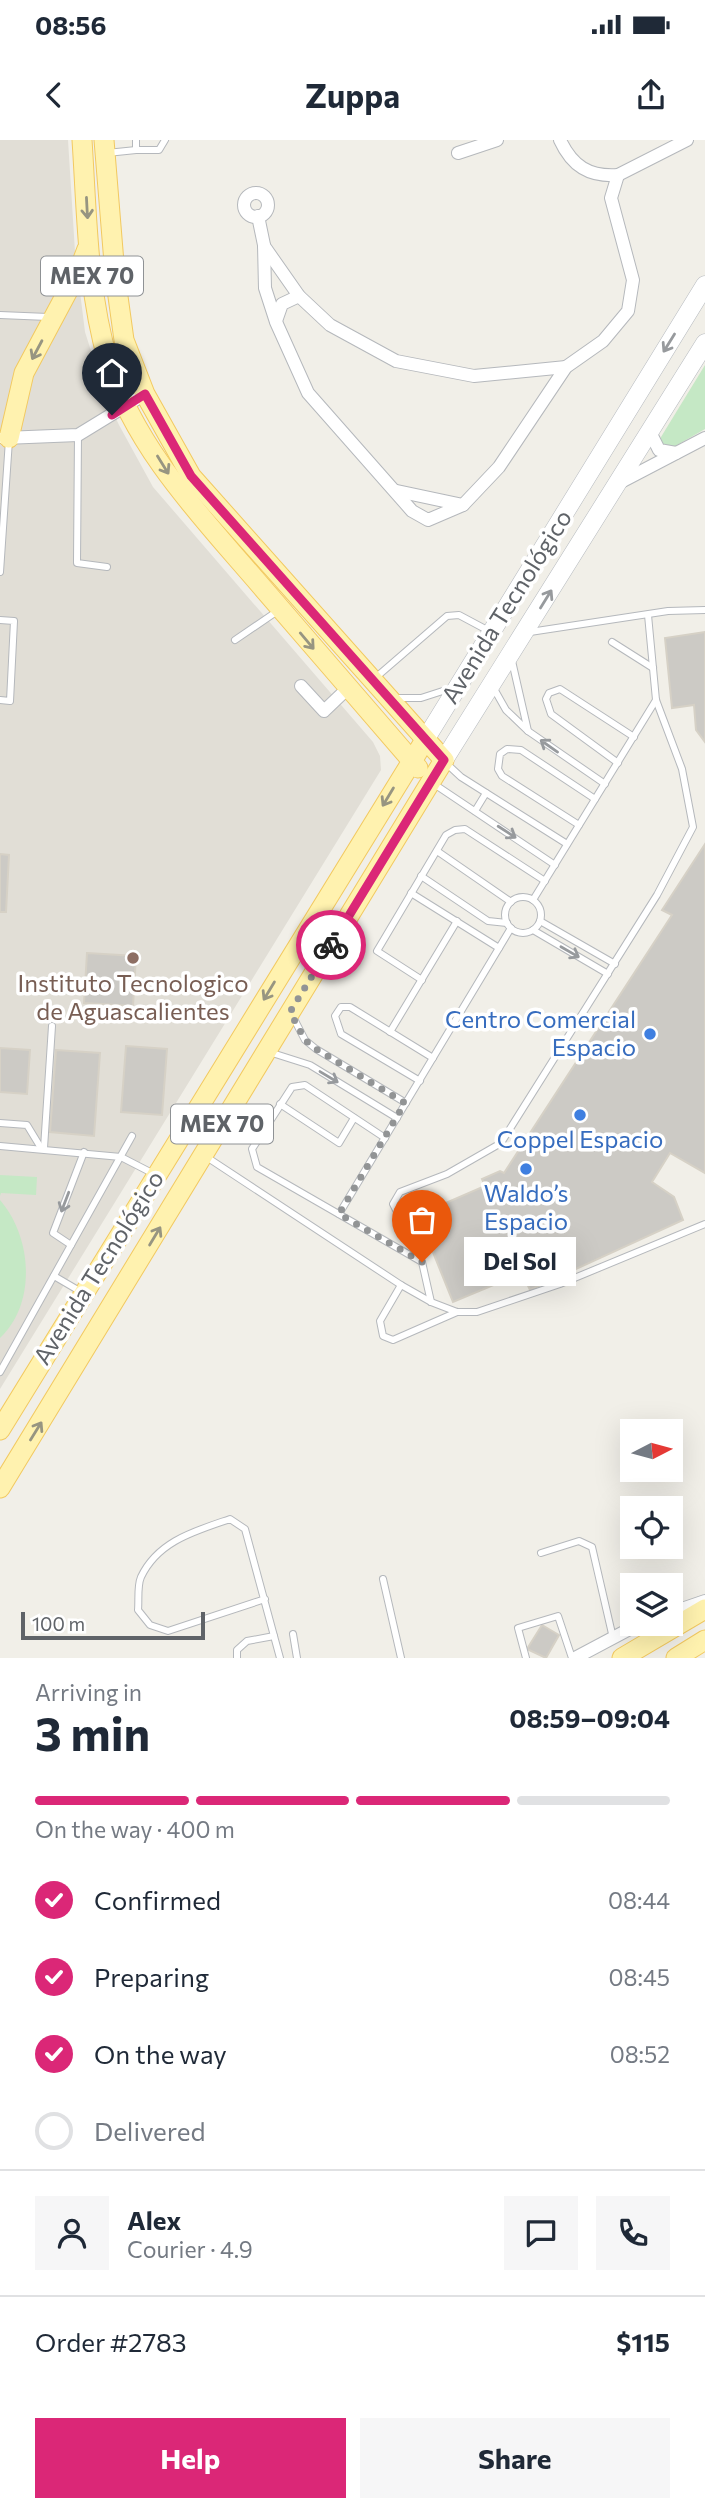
<!DOCTYPE html>
<meta charset="utf-8">
<style>
body{margin:0;font-family:Commissioner,sans-serif;background:#f6f6f7;color:#1f2937;height:100vh;display:flex;flex-direction:column;font-size:26px;white-space:nowrap}
*{box-sizing:border-box;margin:0}
p{font-size:23px;color:#747a83}
.icon{flex:none;width:38px;height:38px;fill:none;stroke:currentColor;stroke-width:2;stroke-linecap:round;stroke-linejoin:round}
.map{position:relative;height:1518px;overflow:hidden}
.drawer{display:flex;flex-direction:column;background:#fff;flex:1}
.drawer>*{flex:none}
.needle{width:46px;rotate:84deg}
.tools{position:absolute;left:620px;top:1279px;display:grid;gap:14px}
.tools a{display:grid;place-items:center;width:63px;height:63px;border-radius:0px;background:#fff;box-shadow:0 7px 28px #0002;font-size:35px}
.scale{position:absolute;left:21px;bottom:18px;width:184px;box-sizing:border-box;padding-left:7px;border:4px solid #5f6368;border-top:0;font-size:19px;line-height:24px;white-space:nowrap;color:#5f6368;-webkit-text-stroke:5px #fff;paint-order:stroke}
.pin{position:absolute;display:grid;place-items:center;width:60px;height:60px;color:#fff;margin:-72px -30px;border-radius:50% 50% 50% 0;rotate:-45deg;box-shadow:0 0 7px #0007}
.pin .icon{rotate:45deg}
.courier{position:absolute;display:grid;place-items:center;width:70px;height:70px;margin:-35px;border:5px solid #db2777;border-radius:50%;background:#fff;color:#222;box-shadow:0 2px 9px #0007}
.bubble{position:absolute;height:49px;border-radius:0px;background:#fff;box-shadow:0 7px 28px #0002;font-size:23px;font-weight:700;line-height:49px;text-align:center}
.summary em{font-style:normal;font-weight:700}
.summary div{display:flex;flex-direction:column-reverse}
.summary{display:flex;align-items:center;justify-content:space-between;height:119px;padding:0 35px}
h1{font-size:46px;font-weight:700;line-height:52px}
.bar{display:grid;grid-template-columns:repeat(4,1fr);gap:10px 7px;align-content:center;height:84px;padding:0 35px}
.bar i{height:9px;border-radius:5px;background:#e0e1e3}
.bar .active{background:#db2777}
.bar p{grid-column:span 4}
.line{display:flex;align-items:center;gap:18px;padding:0 35px;border-top:2px solid #e0e1e3}
.line div{flex:1}
.round{display:grid;place-items:center;flex:none;width:74px;height:74px;border-radius:0px;background:#f6f6f7}
ol{padding:0 35px;list-style:none}
li{display:flex;align-items:center;gap:21px;height:77px}
li p{margin-inline-start:auto}
li .icon{padding:7px;border-radius:50%;background:#db2777;color:#fff;stroke-width:4}
li:last-child{color:#747a83}
li i{width:38px;height:38px;border:4px solid #e0e1e3;border-radius:50%}
.cta{display:flex;gap:14px;margin-top:auto;padding:14px 35px}
.cta a{flex:1;height:80px;border-radius:0px;background:#db2777;color:#fff;font-size:28px;font-weight:700;line-height:80px;text-align:center}
.cta a+a{background:#f6f6f7;color:#1f2937}
.status{display:flex;justify-content:space-between;align-items:center;height:49px;padding:0 35px;background:#fff;direction:ltr}
.status svg{height:19px;fill:currentColor}
header{display:flex;justify-content:space-between;align-items:center;height:91px;padding:0 35px;background:#fff;font-size:32px;font-weight:700}
.map>svg:first-child{display:block}
.education{fill:#e1ded6}
.green{fill:#c5e8c5}
.building{fill:#cccac5;stroke:#d6d1c6;stroke-width:2}
.lines{fill:none;stroke-linecap:round;stroke-linejoin:round}
.lane-casing{stroke:#b5b8bc;stroke-width:8}
.street-casing{stroke:#b5b8bc;stroke-width:14}
.secondary-casing{stroke:#b6babf;stroke-width:19}
.primary-casing{stroke:#f2c960;stroke-width:21}
.lane{stroke:#fff;stroke-width:6}
.street{stroke:#fff;stroke-width:12}
.secondary{stroke:#fff;stroke-width:18}
.primary{stroke:#fff2af;stroke-width:19}
.oneway{stroke:#979581}
.oneway2{stroke:#979a9d}
.done{stroke:#929495;stroke-width:7;stroke-dasharray:0 12.6}
.route{stroke:#db2777;stroke-width:9}
.education-dot{fill:#8d6e63;stroke:#fff;stroke-width:2.5}
.shop-dot{fill:#3f7fe0;stroke:#fff;stroke-width:2.5}
.labels{text-anchor:middle;stroke-width:7;stroke-linejoin:round;paint-order:stroke}
.shield{fill:#fff;stroke:#8f9295;stroke-width:2}
.shield-label{font-size:23px;font-weight:bold;fill:#5f6368}
.street-label{font-size:24px;fill:#5f6368;stroke:#fff}
.education-label{font-size:24px;fill:#785e54;stroke:#fff}
.shop-label{font-size:24px;fill:#366cbe;stroke:#fff}
</style>
<div class="status"><b>08:56</b><svg viewBox="0 0 49 12"><path d="M0 12V9h3v3zM5 12V6h3v6zM10 12V3h3v9zM15 12V0h3v12zM26 1h20v11H26zM47 4h2v5h-2z"/></svg></div>
<header><svg class="icon" aria-label="back" viewBox="0 0 24 24"><path d="M15 5l-7 7 7 7"/></svg>Zuppa<svg class="icon" aria-label="share" viewBox="0 0 24 24"><path d="M12 15V3M7 8l5-5 5 5M5 13v7h14v-7"/></svg></header>
<div class="map">
<svg width="705" height="1518" viewBox="0 0 705 1518">
<rect width="100%" height="100%" fill="#f1efe8"/>
<polygon class="education" points="0,0 68,0 75,112 85,192 105,255 119,285 153,347 373,602 380,616 381,630 0,1249"/>
<g class="green">
<polygon points="705,225 705,289 672,308 661,305 661,297"/>
<polygon points="0,1035 37,1037 36,1055 1,1053 0,1056"/>
<path d="M0,1060C32,1097 37,1163 0,1198Z"/>
</g>
<g class="building">
<polygon points="705,492 705,602 696,590 694,565 672,568 665,498"/>
<polygon points="705,704 705,1033 670,1013 652,1042 674,1057 683,1080 530,1150 522,1133 453,1162 418,1075 485,1046 482,1039 500,1031 504,1033 672,775 662,770"/>
<polygon points="0,714 9,715 6,772 0,772"/>
<polygon points="87,813 136,816 133,866 84,863"/>
<polygon points="126,906 167,909 162,975 121,972"/>
<polygon points="0,908 30,910 27,954 0,952"/>
<polygon points="56,910 100,913 94,996 50,992"/>
<polygon points="542,1485 559,1495 546,1518 527,1509"/>
</g>
<g class="lines">
<defs>
<g id="lane">
<polyline points="136,0 136,10 159,10 165,0"/>
<polyline points="107,13 136,10"/>
<polyline points="0,175 48,177"/>
<polyline points="78,295 77,423 107,427"/>
<polyline points="0,432 9,300"/>
<polyline points="0,480 14,481 10,561 0,560"/>
<polyline points="530,492 668,471 705,470"/>
<polyline points="235,500 279,470"/>
<polyline points="612,502 653,528"/>
<polyline points="512,521 528,591 605,644"/>
<polyline points="374,539 447,476 459,475 489,491"/>
<polyline points="493,547 506,570 528,591"/>
<polyline points="395,558 421,558 452,548"/>
<polyline points="618,623 551,574 546,559 549,553 560,549 634,597"/>
<polyline points="447,624 461,637 567,704"/>
<polyline points="434,644 555,725"/>
<polyline points="475,671 486,653"/>
<polyline points="579,685 502,636 498,629 500,614 507,609 521,610 595,659"/>
<polyline points="437,711 511,762"/>
<polyline points="421,736 488,781 507,783"/>
<polyline points="411,753 499,808"/>
<circle cx="523" cy="775" r="18"/>
<polyline points="533,760 656,560"/>
<polyline points="540,781 615,824"/>
<polyline points="533,790 608,834"/>
<polyline points="422,840 377,811 446,695 455,690 465,689 545,741"/>
<polyline points="293,877 305,900 316,909 406,963"/>
<polyline points="390,892 457,781"/>
<polyline points="269,912 310,925 397,978"/>
<polyline points="420,941 341,894 335,876 341,867 350,867 433,918"/>
<polyline points="280,964 339,1003 354,978"/>
<polyline points="0,983 27,985 41,1008"/>
<polyline points="385,998 305,945 292,947 252,1009 257,1027 422,1122 393,1064 400,1052 447,1034 501,1003 657,755 693,687 682,629 656,560 648,475"/>
<polyline points="0,1006 121,1017 154,1034"/>
<polyline points="44,1008 52,886"/>
<polyline points="205,1016 401,1145 431,1162 457,1172 477,1172 560,1144 705,1084"/>
<polyline points="339,1074 511,788"/>
<polyline points="71,1105 53,1093 84,1012"/>
<polyline points="422,1122 431,1162"/>
<polyline points="54,1136 83,1153"/>
<polyline points="401,1145 380,1181 383,1196 393,1200 457,1172"/>
<polyline points="0,1232 132,996"/>
<polyline points="541,1413 579,1401 592,1407 613,1498"/>
<polyline points="383,1439 401,1518"/>
<path d="M265,1459L168,1491L150,1485L138,1470C139,1460 137,1446 141,1437C158,1401 195,1391 230,1379L245,1389L274,1496"/>
<polyline points="293,1494 297,1518"/>
<polyline points="237,1518 237,1510 247,1501 274,1496 280,1518"/>
<polyline points="526,1518 518,1488 558,1476 572,1518"/>
</g>
<g id="street">
<path d="M560,0C572,26 589,37 618,35L687,0"/>
<polyline points="458,13 497,0"/>
<circle cx="256" cy="65" r="12"/>
<polyline points="258,76 264,105 265,148 276,182 308,253 412,371 428,380 463,365 499,327 566,227 603,201 628,171 633,140 611,58 618,35"/>
<polyline points="264,106 299,156 330,185 396,221 474,236 566,227"/>
<polyline points="276,181 282,164 299,156"/>
<polyline points="650,292 659,310 676,313"/>
<polyline points="4,298 78,295 145,254"/>
<polyline points="619,343 705,298"/>
<polyline points="397,351 463,365"/>
<polyline points="301,546 324,571 347,549"/>
<polyline points="670,1473 705,1461"/>
<polyline points="575,1518 639,1484"/>
</g>
<g id="secondary">
<polyline points="425,600 705,145"/>
<polyline points="444,620 705,203"/>
</g>
<g id="primary">
<path d="M82,0C87,74 87,149 108,221C134,306 199,374 255,439C309,502 364,565 418,628"/>
<polyline points="9,298 24,233 79,130 87,109"/>
<polyline points="0,1290 425,600"/>
<polyline points="0,1348 444,620 191,336 145,254 124,200 115,135 104,0"/>
<polyline points="622,1518 705,1469"/>
<polyline points="676,1518 705,1500"/>
</g>
</defs>
<use href="#lane" class="lane-casing"/>
<use href="#street" class="street-casing"/>
<use href="#secondary" class="secondary-casing"/>
<use href="#primary" class="primary-casing"/>
<use href="#lane" class="lane"/>
<use href="#street" class="street"/>
<use href="#secondary" class="secondary"/>
<use href="#primary" class="primary"/>
</g>
<defs><path id="oneway-shaft" d="M-6 0H5M1.5-3L5.5 0L1.5 3" fill="none" stroke-width="1.6" stroke-linecap="round" stroke-linejoin="round" transform="scale(1.75)"/></defs>
<g class="oneway">
<use href="#oneway-shaft" transform="translate(87 68) rotate(87)"/>
<use href="#oneway-shaft" transform="translate(37 210) rotate(118)"/>
<use href="#oneway-shaft" transform="translate(163 325) rotate(58)"/>
<use href="#oneway-shaft" transform="translate(307 501) rotate(50)"/>
<use href="#oneway-shaft" transform="translate(388 657) rotate(121)"/>
<use href="#oneway-shaft" transform="translate(269 851) rotate(121)"/>
<use href="#oneway-shaft" transform="translate(155 1096) rotate(-59)"/>
<use href="#oneway-shaft" transform="translate(36 1291) rotate(-58)"/>
</g>
<g class="oneway2">
<use href="#oneway-shaft" transform="translate(669 203) rotate(122)"/>
<use href="#oneway-shaft" transform="translate(546 459) rotate(-58)"/>
<use href="#oneway-shaft" transform="translate(549 606) rotate(-145)"/>
<use href="#oneway-shaft" transform="translate(507 692) rotate(33)"/>
<use href="#oneway-shaft" transform="translate(570 812) rotate(30)"/>
<use href="#oneway-shaft" transform="translate(329 937) rotate(31)"/>
<use href="#oneway-shaft" transform="translate(65 1062) rotate(111)"/>
</g>
<g class="lines">
<polyline class="done" points="331,805 290,872 305,900 316,909 405,963 339,1074 422,1122"/>
<polyline class="route" points="112,275 145,254 191,336 444,620 331,805"/>
</g>
<circle class="education-dot" cx="133" cy="818" r="7"/>
<g class="shop-dot">
<circle cx="650" cy="894" r="7"/>
<circle cx="580" cy="975" r="7"/>
<circle cx="526" cy="1029" r="7"/>
</g>
<g class="labels">
<g class="shield">
<rect x="41" y="116.5" width="102" height="39" rx="5"/>
<rect x="171" y="964.5" width="102" height="39" rx="5"/>
</g>
<g class="shield-label">
<text x="92" y="144">MEX 70</text>
<text x="222" y="992">MEX 70</text>
</g>
<g class="street-label">
<text transform="translate(507 467) rotate(-58)" y="8">Avenida Tecnológico</text>
<text transform="translate(99 1128) rotate(-58)" y="8">Avenida Tecnológico</text>
</g>
<g class="education-label">
<text x="133" y="852">Instituto Tecnologico<tspan x="133" dy="28">de Aguascalientes</tspan></text>
</g>
<g class="shop-label">
<text x="636" y="888" text-anchor="end">Centro Comercial<tspan x="636" dy="28">Espacio</tspan></text>
<text x="580" y="1008">Coppel Espacio</text>
<text x="526" y="1062">Waldo’s<tspan x="526" dy="28">Espacio</tspan></text>
</g>
</g>
</svg>
<div class="tools">
<a><svg class="needle" viewBox="-14 -14 28 28"><path d="M0-13l5 13h-10z" fill="#e53935"/><path d="M0 13l5-13h-10z" fill="#747a83"/></svg></a>
<a><svg class="icon" aria-label="locate" viewBox="0 0 24 24"><circle cx="12" cy="12" r="6"/><path d="M12 2v4M12 18v4M2 12h4M18 12h4"/></svg></a>
<a><svg class="icon" aria-label="layers" viewBox="0 0 24 24"><path d="M12 4l9 5-9 5-9-5zM3 14l9 5 9-5"/></svg></a>
</div>
<div class="scale">100 m</div>
<div class="pin" style="left:422px;top:1122px;background:#ea580c"><svg class="icon" aria-label="bag" viewBox="0 0 24 24"><path d="M5 8h14l-1 12H6zM9 8a3 3 0 0 1 6 0"/></svg></div>
<div class="pin" style="left:112px;top:275px;background:#1f2937"><svg class="icon" aria-label="home" viewBox="0 0 24 24"><path d="M3 11l9-7 9 7M6 9v11h12V9"/></svg></div>
<div class="courier" style="left:331px;top:805px"><svg class="icon" aria-label="bike" viewBox="0 0 24 24"><circle cx="6" cy="16" r="4"/><circle cx="18" cy="16" r="4"/><path d="M6 16l4-8h5l3 8M10 8l3 8H6M13 5h3"/></svg></div>
<div class="bubble" style="left:464px;top:1097px;width:112px">Del Sol</div>
</div>
<section class="drawer">
<div class="summary"><div><h1>3 min</h1><p>Arriving in</p></div><em>08:59–09:04</em></div>
<div class="bar"><i class="active"></i><i class="active"></i><i class="active"></i><i></i><p>On the way · 400 m</p></div>
<ol>
<li><svg class="icon" aria-label="check" viewBox="0 0 24 24"><path d="M5 12l5 5 9-10"/></svg>Confirmed<p>08:44</p></li>
<li><svg class="icon" aria-label="check" viewBox="0 0 24 24"><path d="M5 12l5 5 9-10"/></svg>Preparing<p>08:45</p></li>
<li><svg class="icon" aria-label="check" viewBox="0 0 24 24"><path d="M5 12l5 5 9-10"/></svg>On the way<p>08:52</p></li>
<li><i></i>Delivered</li>
</ol>
<div class="line" style="height:126px"><a class="round"><svg class="icon" aria-label="person" viewBox="0 0 24 24"><circle cx="12" cy="8" r="4"/><path d="M4 21q1-7 8-7t8 7"/></svg></a><div><b>Alex</b><p>Courier · 4.9</p></div><a class="round"><svg class="icon" aria-label="chat" viewBox="0 0 24 24"><path d="M4 5h16v11H9l-5 4z"/></svg></a><a class="round"><svg class="icon" aria-label="phone" viewBox="0 0 24 24"><path d="M5 4h4l2 5-3 2q2 4 5 5l2-3 5 2v4C11 20 4 13 5 4z"/></svg></a></div>
<div class="line" style="height:91px"><div>Order #2783</div><b>$115</b></div>
<div class="cta"><a>Help</a><a>Share</a></div>
</section>
